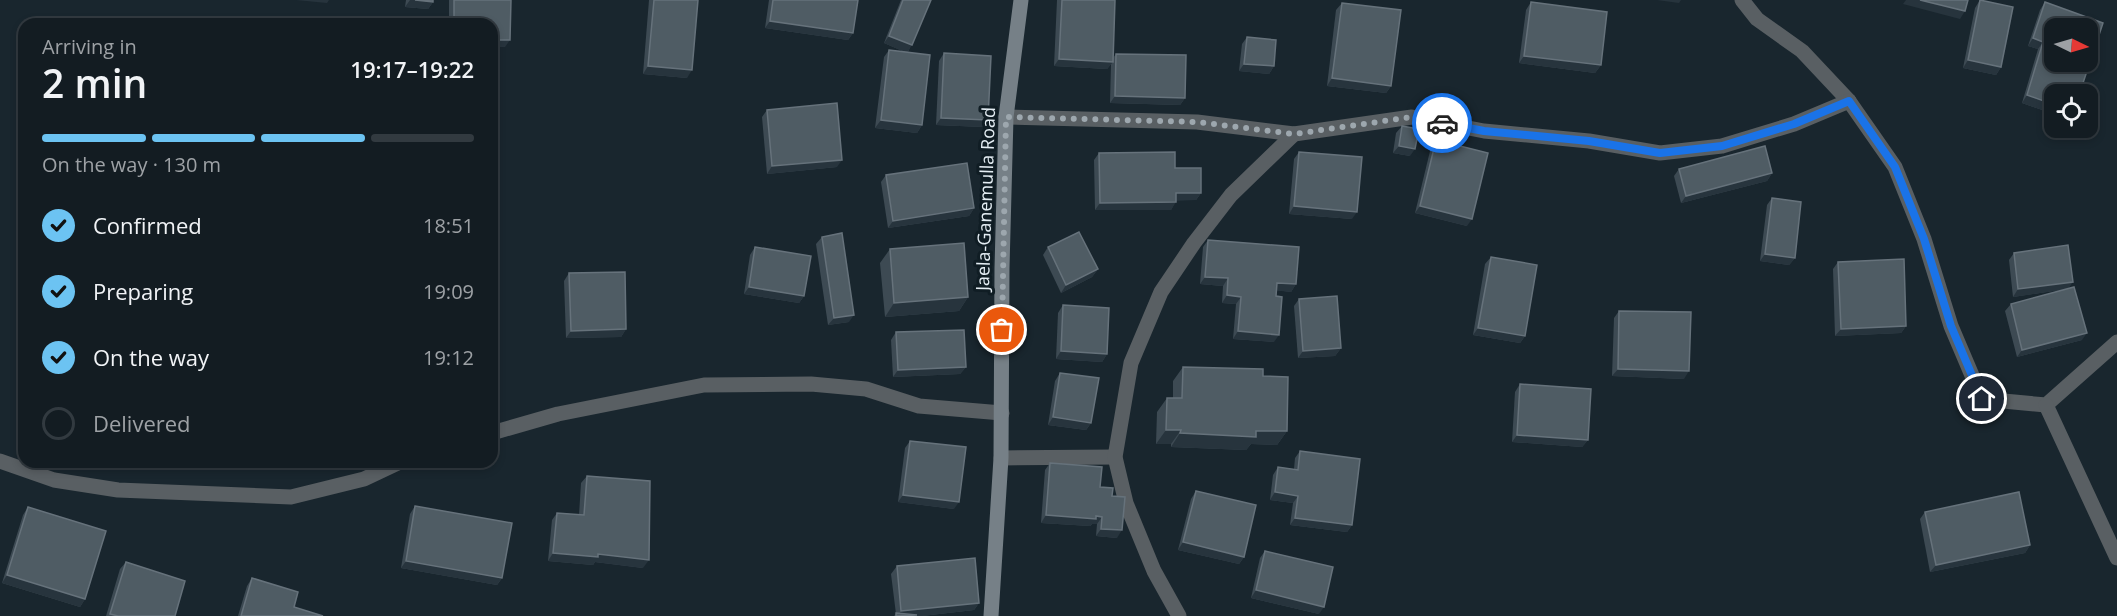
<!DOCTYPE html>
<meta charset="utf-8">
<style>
body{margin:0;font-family:"Open Sans",sans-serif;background:#1c252a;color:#f1f3f6;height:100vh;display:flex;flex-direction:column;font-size:22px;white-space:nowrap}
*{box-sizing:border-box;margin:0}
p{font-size:20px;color:#9da1a5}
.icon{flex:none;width:33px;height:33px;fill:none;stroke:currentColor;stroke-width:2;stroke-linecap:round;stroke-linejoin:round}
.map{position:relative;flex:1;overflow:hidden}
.sheet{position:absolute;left:18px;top:18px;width:480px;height:450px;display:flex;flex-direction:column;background:#131c22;border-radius:18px;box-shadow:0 3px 9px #0003,0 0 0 2px #323a40}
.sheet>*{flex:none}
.needle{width:39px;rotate:95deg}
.tools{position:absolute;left:2044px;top:18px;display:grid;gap:12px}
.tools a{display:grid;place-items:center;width:54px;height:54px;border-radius:12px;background:#131c22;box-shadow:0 3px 9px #0003,0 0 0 2px #323a40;font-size:30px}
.pin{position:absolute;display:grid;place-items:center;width:51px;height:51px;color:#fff;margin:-26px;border:3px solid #fff;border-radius:50%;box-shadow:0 2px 6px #0007}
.courier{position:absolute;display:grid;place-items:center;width:60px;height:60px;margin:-30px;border:4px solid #1a73e8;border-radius:50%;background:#fff;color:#222;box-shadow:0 2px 8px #0007}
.headline em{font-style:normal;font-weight:600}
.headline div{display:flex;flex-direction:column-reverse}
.headline{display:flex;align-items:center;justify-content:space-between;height:102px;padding:0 24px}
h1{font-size:39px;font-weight:600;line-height:45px}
.bar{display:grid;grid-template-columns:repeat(4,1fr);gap:9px 6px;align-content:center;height:72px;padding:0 24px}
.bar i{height:8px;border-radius:4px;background:#323a40}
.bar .on{background:#6cc3f2}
.bar p{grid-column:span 4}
ol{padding:0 24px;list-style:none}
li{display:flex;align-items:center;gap:18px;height:66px}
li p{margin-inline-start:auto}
li .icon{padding:6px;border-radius:50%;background:#6cc3f2;color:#111;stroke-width:4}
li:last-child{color:#9da1a5}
li i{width:33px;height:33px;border:3px solid #323a40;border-radius:50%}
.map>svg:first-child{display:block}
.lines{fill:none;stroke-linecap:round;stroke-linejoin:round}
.street{stroke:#595f63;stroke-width:15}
.secondary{stroke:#768087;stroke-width:15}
.wall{fill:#3d4a53}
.shaded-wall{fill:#27343d}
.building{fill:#4f5c64;stroke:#66727b;stroke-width:1.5;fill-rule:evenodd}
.done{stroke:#9da7ae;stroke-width:6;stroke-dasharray:0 10.8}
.route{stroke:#1a73e8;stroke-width:8}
.labels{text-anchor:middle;stroke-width:6;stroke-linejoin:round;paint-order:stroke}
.street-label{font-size:18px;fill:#e4edf3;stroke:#101d24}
</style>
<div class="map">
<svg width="2117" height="616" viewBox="0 0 2117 616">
<rect width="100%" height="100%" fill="#19262e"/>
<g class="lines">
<g class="street">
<polyline points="1742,0 1757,19 1802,51 1849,101 1895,167 1924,239 1951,326 1982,399 2046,405 2117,342"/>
<polyline points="1006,117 1197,122 1294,134 1412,117 1484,131 1589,141 1660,153 1722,146 1794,124 1849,101"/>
<polyline points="2046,405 2117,558"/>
<polyline points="492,433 558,414 704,385 811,384 866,389 919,406 1002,413"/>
<polyline points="1001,458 1115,457"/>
<polyline points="0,461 54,480 118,490 291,497 364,479 400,462"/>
<polyline points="1179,616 1154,571 1126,503 1115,457 1131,363 1161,292 1194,243 1231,195 1294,134"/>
</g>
<polyline class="secondary" points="991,616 1001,458 1002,268 1006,117 1021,0"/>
</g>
<g class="wall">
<polygon points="406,0 433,0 433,2 428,9 405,7"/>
<polygon points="449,0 511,0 505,47 492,24 449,24"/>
<polygon points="649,0 698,0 687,78 643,74"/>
<polygon points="769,0 858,0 853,33 848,40 765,28"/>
<polygon points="901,0 931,0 908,52 922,125 917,133 875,128 884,57 889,50 905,52 884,43"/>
<polygon points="1057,0 1109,0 1113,58 1116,54 1185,98 1180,105 1110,103 1111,64 1107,69 1054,66"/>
<polygon points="1980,0 2001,67 1996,75 1963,68 1975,8"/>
<polygon points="1531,2 1601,65 1595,73 1519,63 1526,10"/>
<polygon points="2045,2 2077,94 2071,94 2061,91 2051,113 2022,103 2038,49 2028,46 2040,10"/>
<polygon points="1342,3 1391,86 1386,93 1327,86 1336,10"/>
<polygon points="1247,37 1274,66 1269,74 1239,71 1242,44"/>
<polygon points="944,53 988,120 983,127 936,125 939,61"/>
<polygon points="767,110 837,167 767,174 762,117"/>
<polygon points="1402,126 1410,156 1393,153 1396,133"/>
<polygon points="1436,140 1467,226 1415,213 1431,147"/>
<polygon points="1299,152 1352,219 1289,214 1294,159"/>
<polygon points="1099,153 1175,168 1201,193 1196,200 1176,200 1171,210 1095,210 1094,160"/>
<polygon points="1679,169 1772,173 1767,181 1681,203 1674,176"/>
<polygon points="886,175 974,208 969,216 888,228 881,182"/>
<polygon points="1772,198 1795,258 1789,265 1760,261 1767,205"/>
<polygon points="822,237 849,322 828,325 816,244"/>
<polygon points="1208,240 1296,284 1291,292 1276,290 1274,342 1233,339 1236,304 1222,303 1223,286 1200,284 1203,247"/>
<polygon points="755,247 804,296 799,303 744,294 750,255"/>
<polygon points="1048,247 1098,269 1092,277 1061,293 1043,255"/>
<polygon points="890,249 968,297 959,311 885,317 880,263"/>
<polygon points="2014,253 2068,289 2082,340 2017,357 2005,311 2011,304 2066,289 2013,297 2009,260"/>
<polygon points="1491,257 1525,336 1520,343 1473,335 1485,264"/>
<polygon points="1838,262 1906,326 1901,333 1835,336 1833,269"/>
<polygon points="569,273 626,329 621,337 566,338 564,281"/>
<polygon points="1299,299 1341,348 1335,356 1298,358 1294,306"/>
<polygon points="1063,305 1107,354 1102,362 1056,359 1058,313"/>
<polygon points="1619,311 1684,379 1612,376 1614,318"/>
<polygon points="896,332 966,367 960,374 893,377 891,340"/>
<polygon points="1183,367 1263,376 1287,431 1277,445 1251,444 1246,450 1171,447 1171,444 1156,444 1157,412 1167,398 1173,398 1173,381"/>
<polygon points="1060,373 1091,423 1086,430 1048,425 1055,381"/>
<polygon points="1520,384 1588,440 1582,447 1512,442 1515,392"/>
<polygon points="910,441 954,509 898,502 905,448"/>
<polygon points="1300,451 1352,525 1347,532 1290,525 1293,503 1270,500 1273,475 1278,467 1294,469 1295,458"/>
<polygon points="1050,463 1100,487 1112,496 1117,538 1096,536 1097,524 1092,524 1090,526 1041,523 1045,470"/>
<polygon points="587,476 643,568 595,562 593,565 548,561 552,520 557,513 579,515 581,483"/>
<polygon points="1196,491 1244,557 1239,564 1178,550 1191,499"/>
<polygon points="415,506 502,578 497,585 401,568 410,514"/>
<polygon points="28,507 85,599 80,607 2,583 23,515"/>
<polygon points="1925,512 2030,545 2025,553 1930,572 1920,519"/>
<polygon points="1265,551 1319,614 1251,598 1260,558"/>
<polygon points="126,562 175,616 106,616 120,569"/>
<polygon points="897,566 979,603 974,610 922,616 894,616 896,614 891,574"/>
<polygon points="252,578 294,607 323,616 238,616 247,586"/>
</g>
<g class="shaded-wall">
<polygon points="296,0 329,0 327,3"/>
<polygon points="410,0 415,0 433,2 428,9 405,7"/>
<polygon points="1657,0 1681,0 1679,3"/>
<polygon points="1906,0 1920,0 1965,11 1960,19 1903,4"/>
<polygon points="770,21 853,33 848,40 765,28"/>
<polygon points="889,36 912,45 907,53 884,43"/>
<polygon points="2033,38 2043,42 2038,49 2028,46"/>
<polygon points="492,40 510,40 505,47 492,47"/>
<polygon points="1524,56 1601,65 1595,73 1519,63"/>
<polygon points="1059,59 1113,62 1107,69 1054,66"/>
<polygon points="1968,60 2001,67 1996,75 1963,68"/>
<polygon points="1244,64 1274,66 1269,74 1239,71"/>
<polygon points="648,66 692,70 687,78 643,74"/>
<polygon points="1332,78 1391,86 1386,93 1327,86"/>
<polygon points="2064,83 2081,89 2077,94 2071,94 2059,90"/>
<polygon points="2027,95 2055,105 2055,108 2051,113 2022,103"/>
<polygon points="1115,96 1185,98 1180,105 1110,103"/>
<polygon points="941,118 988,120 983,127 936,125"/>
<polygon points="881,120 922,125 917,133 875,128"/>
<polygon points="1399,146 1415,149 1410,156 1393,153"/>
<polygon points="842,160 837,167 767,174 772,166"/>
<polygon points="1772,173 1767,181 1681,203 1686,196"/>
<polygon points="1176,193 1201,193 1196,200 1171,201"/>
<polygon points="1176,202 1171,210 1095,210 1100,203"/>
<polygon points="1294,206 1357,212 1352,219 1289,214"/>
<polygon points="1420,206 1472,219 1467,226 1415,213"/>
<polygon points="974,208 969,216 888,228 893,221"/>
<polygon points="1765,254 1795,258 1789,265 1760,261"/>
<polygon points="1098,269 1092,277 1061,293 1066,285"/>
<polygon points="1205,277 1228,278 1223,286 1200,284"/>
<polygon points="2073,282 2068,289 2013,297 2018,289"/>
<polygon points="1277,283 1296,284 1291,292 1272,290"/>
<polygon points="749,287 804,296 799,303 744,294"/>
<polygon points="1227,295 1241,297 1236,304 1222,303"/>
<polygon points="968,297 959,311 885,317 894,303"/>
<polygon points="854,315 849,322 828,325 834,318"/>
<polygon points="1906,326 1901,333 1835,336 1841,329"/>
<polygon points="1478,328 1525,336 1520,343 1473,335"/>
<polygon points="626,329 621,337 566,338 571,331"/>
<polygon points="1238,331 1279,335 1274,342 1233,339"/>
<polygon points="2087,333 2082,340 2017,357 2022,350"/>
<polygon points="1341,348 1335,356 1298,358 1303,351"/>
<polygon points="1061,351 1107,354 1102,362 1056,359"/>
<polygon points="966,367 960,374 893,377 898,370"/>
<polygon points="1618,369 1689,371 1684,379 1612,376"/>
<polygon points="1053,417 1091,423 1086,430 1048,425"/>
<polygon points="1166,430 1181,430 1171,444 1156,444"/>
<polygon points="1256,431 1287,431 1277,445 1251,444 1246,450 1171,447 1180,433"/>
<polygon points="1517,435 1588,440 1582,447 1512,442"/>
<polygon points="1275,492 1298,496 1293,503 1270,500"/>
<polygon points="903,495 959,502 954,509 898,502"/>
<polygon points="1046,515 1096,516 1102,517 1097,524 1092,524 1090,526 1041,523"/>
<polygon points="1295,518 1352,525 1347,532 1290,525"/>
<polygon points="1101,529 1122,530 1117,538 1096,536"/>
<polygon points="1183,542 1244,557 1239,564 1178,550"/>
<polygon points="2030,545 2025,553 1930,572 1936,565"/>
<polygon points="553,553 598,554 649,560 643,568 595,562 593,565 548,561"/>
<polygon points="406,561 502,578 497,585 401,568"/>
<polygon points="7,575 85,599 80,607 2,583"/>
<polygon points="1256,590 1324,607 1319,614 1251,598"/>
<polygon points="979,603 974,610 922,616 898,616 901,611"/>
</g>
<g class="building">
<polygon points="415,0 433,0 433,2"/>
<polygon points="454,0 511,0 510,40 492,40 492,24 454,24"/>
<polygon points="654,0 698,0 692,70 648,66"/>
<polygon points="773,0 858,0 853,33 770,21"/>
<polygon points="903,0 931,0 912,45 889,36"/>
<polygon points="1062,0 1115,0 1113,62 1059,59"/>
<polygon points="1920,0 1968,0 1965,11"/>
<polygon points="1980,0 2013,7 2001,67 1968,60"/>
<polygon points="1531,2 1607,12 1601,65 1524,56"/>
<path d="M2045,2L2103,23L2081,89L2064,83L2060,94H2055V105L2027,95L2043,42L2033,38ZM2055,28H2088V62H2055Z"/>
<polygon points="1342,3 1401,10 1391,86 1332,78"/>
<polygon points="1247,37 1276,40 1274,66 1244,64"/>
<polygon points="889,50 930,55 922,125 881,120"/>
<polygon points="944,53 991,56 988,120 941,118"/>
<polygon points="1116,54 1186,55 1185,98 1115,96"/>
<polygon points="837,103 842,160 772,166 767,110"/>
<polygon points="1402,126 1419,129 1415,149 1399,146"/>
<polygon points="1436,140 1488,153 1472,219 1420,206"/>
<polygon points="1765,146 1772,173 1686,196 1679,169"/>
<polygon points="1175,152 1175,168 1201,168 1201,193 1176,193 1176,202 1100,203 1099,153"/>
<polygon points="1299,152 1362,157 1357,212 1294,206"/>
<polygon points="967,163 974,208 893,221 886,175"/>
<polygon points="1772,198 1801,202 1795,258 1765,254"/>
<polygon points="1079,232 1098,269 1066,285 1048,247"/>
<polygon points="842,233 854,315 834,318 822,237"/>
<polygon points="1208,240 1299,247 1296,284 1277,283 1276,296 1282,297 1279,335 1238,331 1241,297 1227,295 1228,278 1205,277"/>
<polygon points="964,243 968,297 894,303 890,249"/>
<polygon points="2068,245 2073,282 2018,289 2014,253"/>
<polygon points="755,247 811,256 804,296 749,287"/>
<polygon points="1491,257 1537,265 1525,336 1478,328"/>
<polygon points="1904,259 1906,326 1841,329 1838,262"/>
<polygon points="625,272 626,329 571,331 569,273"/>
<polygon points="2074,287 2087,333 2022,350 2011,304"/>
<polygon points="1337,296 1341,348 1303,351 1299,299"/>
<polygon points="1063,305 1109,308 1107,354 1061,351"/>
<polygon points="1619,311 1691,312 1689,371 1618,369"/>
<polygon points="964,330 966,367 898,370 896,332"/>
<polygon points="1183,367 1263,369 1263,376 1288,377 1287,431 1256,431 1256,437 1180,433 1181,430 1166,430 1167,398 1182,398"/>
<polygon points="1060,373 1099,378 1091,423 1053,417"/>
<polygon points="1520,384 1591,389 1588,440 1517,435"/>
<polygon points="910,441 966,447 959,502 903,495"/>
<polygon points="1300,451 1360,459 1352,525 1295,518 1298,496 1275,492 1278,467 1298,470"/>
<polygon points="1050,463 1102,467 1100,487 1113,488 1112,496 1125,497 1122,530 1101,529 1102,517 1096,516 1096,519 1046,515"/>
<polygon points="587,476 650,481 649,560 598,554 598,557 553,553 557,513 584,515"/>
<polygon points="1196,491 1256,505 1244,557 1183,542"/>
<polygon points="2019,492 2030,545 1936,565 1925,512"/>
<polygon points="415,506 512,523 502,578 406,561"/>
<polygon points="28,507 106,531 85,599 7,575"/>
<polygon points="1265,551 1333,567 1324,607 1256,590"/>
<polygon points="975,558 979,603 901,611 897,566"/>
<polygon points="126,562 185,581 175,616 118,616 110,614"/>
<polygon points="252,578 298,592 294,607 323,616 241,616"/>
<polygon points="896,613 917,615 896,616"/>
</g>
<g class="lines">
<polyline class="done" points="1002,330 1006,117 1197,122 1294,134 1412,117 1442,123"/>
<polyline class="route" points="1442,123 1484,131 1589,141 1660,153 1722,146 1794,124 1849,101 1895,167 1924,239 1951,326 1982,399"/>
</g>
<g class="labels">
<g class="street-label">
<text transform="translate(986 199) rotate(-88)" y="6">Jaela-Ganemulla Road</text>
</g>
</g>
</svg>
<div class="tools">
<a><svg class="needle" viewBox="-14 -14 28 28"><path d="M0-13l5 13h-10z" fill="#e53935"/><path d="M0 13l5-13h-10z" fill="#9da1a5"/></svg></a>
<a><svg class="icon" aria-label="locate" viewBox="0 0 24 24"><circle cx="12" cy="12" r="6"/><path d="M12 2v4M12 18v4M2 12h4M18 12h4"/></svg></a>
</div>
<div class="pin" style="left:1002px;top:330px;background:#ea580c"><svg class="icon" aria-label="bag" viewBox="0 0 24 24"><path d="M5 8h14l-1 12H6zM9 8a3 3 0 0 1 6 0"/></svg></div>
<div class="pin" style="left:1982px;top:399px;background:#1f2937"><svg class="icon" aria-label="home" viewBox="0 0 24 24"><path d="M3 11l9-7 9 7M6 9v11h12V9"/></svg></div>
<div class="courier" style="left:1442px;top:123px"><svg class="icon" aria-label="car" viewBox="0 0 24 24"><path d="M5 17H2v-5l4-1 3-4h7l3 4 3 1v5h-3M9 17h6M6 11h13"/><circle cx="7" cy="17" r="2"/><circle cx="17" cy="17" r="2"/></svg></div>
<section class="sheet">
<div class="headline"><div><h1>2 min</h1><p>Arriving in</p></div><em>19:17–19:22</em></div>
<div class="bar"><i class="on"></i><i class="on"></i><i class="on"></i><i></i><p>On the way · 130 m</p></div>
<ol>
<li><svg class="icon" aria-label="check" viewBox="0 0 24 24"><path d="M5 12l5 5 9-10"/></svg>Confirmed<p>18:51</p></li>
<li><svg class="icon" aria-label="check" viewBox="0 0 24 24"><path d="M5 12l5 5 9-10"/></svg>Preparing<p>19:09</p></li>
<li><svg class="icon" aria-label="check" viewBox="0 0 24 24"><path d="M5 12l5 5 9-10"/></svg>On the way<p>19:12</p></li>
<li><i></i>Delivered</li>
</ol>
</section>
</div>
